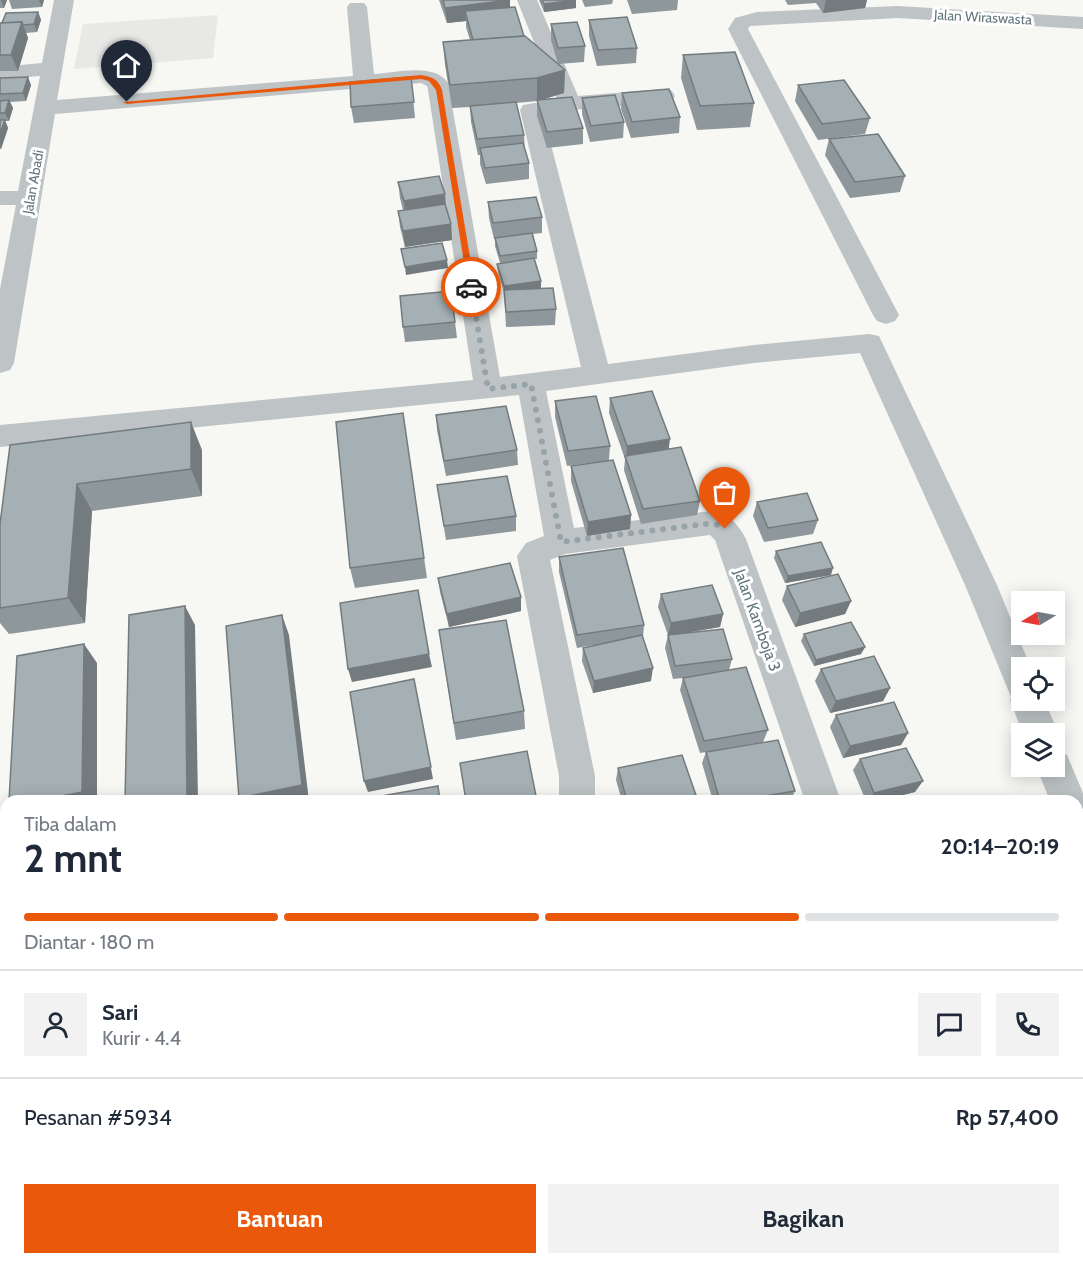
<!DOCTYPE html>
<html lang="id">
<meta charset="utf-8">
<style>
body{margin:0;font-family:Cabin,sans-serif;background:#f2f2f3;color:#1f2937;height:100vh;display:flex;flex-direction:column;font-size:22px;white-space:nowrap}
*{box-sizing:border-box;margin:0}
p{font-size:20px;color:#747a83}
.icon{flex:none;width:33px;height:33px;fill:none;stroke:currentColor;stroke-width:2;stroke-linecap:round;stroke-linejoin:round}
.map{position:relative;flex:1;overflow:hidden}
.details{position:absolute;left:0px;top:795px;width:1083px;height:470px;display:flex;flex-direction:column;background:#fff;border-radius:18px 18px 0 0;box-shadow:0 3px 15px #0003}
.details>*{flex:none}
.needle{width:39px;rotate:260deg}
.buttons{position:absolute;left:1011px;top:591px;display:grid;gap:12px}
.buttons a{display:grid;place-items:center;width:54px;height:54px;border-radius:0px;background:#fff;box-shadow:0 3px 15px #0003;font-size:30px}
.pin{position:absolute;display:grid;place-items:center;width:51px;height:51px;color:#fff;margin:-62px -26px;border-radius:50% 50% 50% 0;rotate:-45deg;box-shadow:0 0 6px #0007}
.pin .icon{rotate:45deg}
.courier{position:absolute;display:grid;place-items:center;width:60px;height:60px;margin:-30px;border:4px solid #ea580c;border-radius:50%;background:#fff;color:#222;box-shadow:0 2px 8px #0007}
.headline em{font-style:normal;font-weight:700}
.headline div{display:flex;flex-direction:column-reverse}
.headline{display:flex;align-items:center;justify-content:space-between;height:102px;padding:0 24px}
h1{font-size:39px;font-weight:700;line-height:45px}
.bar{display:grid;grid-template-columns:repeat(4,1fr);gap:9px 6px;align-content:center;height:72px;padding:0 24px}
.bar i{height:8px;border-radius:4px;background:#e0e1e3}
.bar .selected{background:#ea580c}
.bar p{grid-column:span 4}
.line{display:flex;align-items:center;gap:15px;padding:0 24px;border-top:2px solid #e0e1e3}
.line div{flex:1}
.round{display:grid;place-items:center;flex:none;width:63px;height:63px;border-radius:0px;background:#f2f2f3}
.cta{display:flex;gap:12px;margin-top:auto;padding:12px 24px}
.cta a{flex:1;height:69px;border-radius:0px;background:#ea580c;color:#fff;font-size:24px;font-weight:700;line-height:69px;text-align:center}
.cta a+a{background:#f2f2f3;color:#1f2937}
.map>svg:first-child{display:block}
.built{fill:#e8e8e7}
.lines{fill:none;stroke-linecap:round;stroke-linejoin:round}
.minor{fill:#bec4c6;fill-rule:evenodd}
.wall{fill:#8e979b}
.shaded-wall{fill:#747b7e}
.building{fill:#a5b0b4;stroke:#747b7e;stroke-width:1.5}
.route{fill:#ea580c}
.done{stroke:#97a4a7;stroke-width:6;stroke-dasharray:0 10.8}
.labels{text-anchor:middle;stroke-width:6;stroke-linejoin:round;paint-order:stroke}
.far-street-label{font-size:14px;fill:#63777e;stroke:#fff}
.street-label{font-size:16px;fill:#63777e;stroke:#fff}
</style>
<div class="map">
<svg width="1083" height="1264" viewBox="0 0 1083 1264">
<rect width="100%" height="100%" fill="#f7f7f4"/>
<polygon class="built" points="218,15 213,58 74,69 83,24"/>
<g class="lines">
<g class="minor">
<path d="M54,0H74L57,100L353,76L347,7L350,3H364L367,7L374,74C395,73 434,62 448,83L500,377L581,367L520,110L523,105L557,99L517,0H537L578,96L664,89L672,91L675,96L672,101L664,103L570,110L543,114L608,364L754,345L869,334L879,336L997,585L1031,668H1022V700H1044L1059,734L1054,743V734H1023L1010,700L1011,697L965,585L860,353L754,363L546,391L574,528L711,511C730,516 737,522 746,539L841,801H805L715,540L710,535L565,554L550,560L595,776V801H559V776L517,556L526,543L544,536L519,395L0,447V425L473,380L428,90L427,86L421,83L55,114L14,363L10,370L0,373V289L16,205H0V191H18L40,76L0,79V67L42,63Z"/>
<polygon points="898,6 1083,17 1083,29 898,18 750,26 748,29 899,315 895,321 886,324 877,321 873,315 728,29 735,18 757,12"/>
<polygon points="1054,750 1067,755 1083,793 1083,808 1077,814 1077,801 1050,801 1036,766 1054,766"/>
<polygon points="6,939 6,979 0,980 0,940"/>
<polygon points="39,1258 85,1258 83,1264 37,1264"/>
<rect x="478" y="1258" width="46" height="6"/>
<polygon points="858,1258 904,1258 905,1264 859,1264"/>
</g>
</g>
<g class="wall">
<polygon points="0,0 7,0 4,8 0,8"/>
<polygon points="9,0 44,0 42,7 12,9"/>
<polygon points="439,0 510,0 510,7 524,36 565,70 564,93 542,100 583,128 583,144 547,148 537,116 537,101 516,103 524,135 525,150 529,163 529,179 486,184 480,164 480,155 478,155 471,122 470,107 452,108 445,65 443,42 470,40 466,27 466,21 447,23"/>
<polygon points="539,0 576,0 576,8 544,12"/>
<polygon points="582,0 613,0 612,4 585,7"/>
<polygon points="627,0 678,0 677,10 632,14"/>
<polygon points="785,0 867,0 865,8 823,13 816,3 788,5"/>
<polygon points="38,12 41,20 37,32 26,33 28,38 18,71 0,71 0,23"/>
<polygon points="589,20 637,48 636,63 597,66 589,36"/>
<polygon points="551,24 585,46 584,62 558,64 551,40"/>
<polygon points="683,55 754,103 750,127 697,130 681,78"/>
<polygon points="411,77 415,118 354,123 351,107"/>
<polygon points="0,78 31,85 26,101 10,102 13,108 9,121 5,121 8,128 1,149 0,149"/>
<polygon points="798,85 870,118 865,134 818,140 795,101"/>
<polygon points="622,93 680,117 679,133 631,138 621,109"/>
<polygon points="582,98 624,122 623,138 590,142 582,114"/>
<polygon points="829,139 905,176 900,192 850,198 825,155"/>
<polygon points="398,182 445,194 446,207 451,224 452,240 405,247 400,227 398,211 403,210 400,198"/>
<polygon points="488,202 542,217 542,233 533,234 537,251 537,259 534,259 541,288 556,309 555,325 506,327 504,292 498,272 497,264 500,263 495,246 495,239 494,239 489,218"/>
<polygon points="455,322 457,338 405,342 403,327"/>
<polygon points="610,398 669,449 700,501 697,515 641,524 624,470 625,459 609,413"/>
<polygon points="555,401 610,446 609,460 631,515 630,529 587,536 571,481 571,466 597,462 567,466 555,417"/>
<polygon points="403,413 427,578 355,588 350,568"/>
<polygon points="436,415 517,450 518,465 446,476 437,430"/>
<polygon points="10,445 202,450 202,496 92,511 85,623 9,634 0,623 0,524"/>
<polygon points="437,485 516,516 516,531 446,540"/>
<polygon points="757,502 818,520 813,534 764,542 753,516"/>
<polygon points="776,551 831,575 785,583 774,558"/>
<polygon points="559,557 644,625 643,637 651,681 593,693 582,661 583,648 593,645 577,648 559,572"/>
<polygon points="438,578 521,611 449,627 440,592"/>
<polygon points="787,586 851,601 845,614 795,627 782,600"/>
<polygon points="661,594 723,614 720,627 689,632 732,659 729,670 768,730 763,742 723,749 795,791 790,801 713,801 702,763 706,752 700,753 680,690 683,678 673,679 665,648 668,635 658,607"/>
<polygon points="439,630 524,711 525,729 456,740"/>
<polygon points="804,634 865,647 861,654 814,666 801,641"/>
<polygon points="821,669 890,688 883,701 830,713 815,681"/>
<polygon points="836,715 908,733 901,745 843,758 830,727"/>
<polygon points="860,759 915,792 878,801 866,801 853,770"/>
<polygon points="618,768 698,801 622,801 616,780"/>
<rect x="0" y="1050" width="6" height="103"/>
<polygon points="720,1258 853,1258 854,1264 720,1264"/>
<polygon points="931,1258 1049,1258 1083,1264 931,1264"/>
</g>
<g class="shaded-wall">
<polygon points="1,0 7,0 4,8"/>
<polygon points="39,0 44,0 42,7"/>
<polygon points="510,0 510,16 465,11 466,21 447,23 445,8"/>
<polygon points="576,0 576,8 544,12 544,4"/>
<polygon points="826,0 867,0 865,8 823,13"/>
<polygon points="38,12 41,20 37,32 34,24"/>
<polygon points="22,22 28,38 18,71 11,55"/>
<polygon points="565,70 564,93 537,101 537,78"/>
<polygon points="28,77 31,85 26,101 23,93"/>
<polygon points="9,100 13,108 9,121 5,113"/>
<polygon points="5,120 8,128 1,149 0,146 0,134"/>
<polygon points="445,194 446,210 405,217 404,201"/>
<polygon points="451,224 452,240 405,247 403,231"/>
<polygon points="447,260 448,268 406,275 405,267"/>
<polygon points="541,281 541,289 504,294 504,286"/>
<polygon points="191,422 202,450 202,496 191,469"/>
<polygon points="670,439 668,454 626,458 627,446"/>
<polygon points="77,484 92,511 85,623 68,598"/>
<polygon points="631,515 630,529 587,536 588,522"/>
<polygon points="833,568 831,575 785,583 788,576"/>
<polygon points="521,597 521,611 449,627 447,614"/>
<polygon points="851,601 845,614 795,627 800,613"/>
<polygon points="185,606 195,625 198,801 187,801"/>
<polygon points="723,614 720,627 668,636 671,623"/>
<polygon points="282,615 289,635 309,801 241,801 239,798"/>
<polygon points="84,644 97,663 97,801 37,801"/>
<polygon points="865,647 861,654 814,666 816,660"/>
<polygon points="429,654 432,667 352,682 348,669"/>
<polygon points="653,668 651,681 593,693 594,681"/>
<polygon points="414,679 433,779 368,792 364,781"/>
<polygon points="890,688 883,701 830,713 836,701"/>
<polygon points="908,733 901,745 843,758 850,746"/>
<polygon points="923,781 915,792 878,801 869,801 874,793"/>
<polygon points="6,927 6,933 0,929 0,928"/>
</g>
<g class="building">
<polygon points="443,0 510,0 445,8"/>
<polygon points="542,0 576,0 544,4"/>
<polygon points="515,7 524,36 473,40 465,11"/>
<polygon points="38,12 34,24 23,25 22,22 2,23 6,13"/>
<polygon points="627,17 637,48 598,50 589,20"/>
<polygon points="22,22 11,55 0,55 0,23"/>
<polygon points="577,22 585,46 558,48 551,24"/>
<polygon points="525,36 565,70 537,78 450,85 443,42"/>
<polygon points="735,52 754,103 700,106 683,55"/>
<polygon points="28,77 23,93 0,94 0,78"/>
<polygon points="411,77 414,102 351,107 350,82"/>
<polygon points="844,80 870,118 822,124 798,85"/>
<polygon points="669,89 680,117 632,122 622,93"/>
<polygon points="615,95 624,122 591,126 582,98"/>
<polygon points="572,97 583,128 547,132 537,100"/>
<polygon points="9,100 5,113 0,113 0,101"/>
<polygon points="516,102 524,135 477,139 470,106"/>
<polygon points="0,120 5,120 0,134"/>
<polygon points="878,134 905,176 855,182 829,139"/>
<polygon points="523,143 529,163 485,168 480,148"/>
<polygon points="439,176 445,194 404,201 398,182"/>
<polygon points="536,197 542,217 493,223 488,202"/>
<polygon points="445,204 451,224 403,231 398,211"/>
<polygon points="532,233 537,251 500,256 495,238"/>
<polygon points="442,243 447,260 405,267 401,249"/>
<polygon points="534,258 541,281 504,286 497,264"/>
<polygon points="553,288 556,309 506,312 504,290"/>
<polygon points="451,291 455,322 403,327 400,296"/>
<polygon points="652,391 670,439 627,446 610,398"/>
<polygon points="596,396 610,446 568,451 555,401"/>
<polygon points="506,406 517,450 444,461 436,415"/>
<polygon points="403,413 424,558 350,568 336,422"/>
<polygon points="191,422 191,469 77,484 68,598 0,608 0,524 10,445"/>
<polygon points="681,447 700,501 643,509 625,456"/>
<polygon points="613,460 631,515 588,522 571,466"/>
<polygon points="507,476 516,516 444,526 437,485"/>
<polygon points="807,493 818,520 768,528 757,502"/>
<polygon points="821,542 833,568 788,576 776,551"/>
<polygon points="623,548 644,625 577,635 559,557"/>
<polygon points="510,563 521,597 447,614 438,578"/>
<polygon points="838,574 851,601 800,613 787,586"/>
<polygon points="712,585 723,614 671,623 661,594"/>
<polygon points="418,590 429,654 348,669 340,603"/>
<polygon points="185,606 187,801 125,801 129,615"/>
<polygon points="282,615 302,785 239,798 226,626"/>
<polygon points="506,620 524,711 454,723 439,630"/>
<polygon points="851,622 865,647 816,660 804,634"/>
<polygon points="723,629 732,659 675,666 668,635"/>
<polygon points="642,635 653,668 594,681 583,648"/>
<polygon points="84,644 82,792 37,801 9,801 17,656"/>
<polygon points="874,656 890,688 836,701 821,669"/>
<polygon points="746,667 768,730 704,741 683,678"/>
<polygon points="414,679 431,767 364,781 350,692"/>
<polygon points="894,702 908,733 850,746 836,715"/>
<polygon points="778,740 795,791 734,801 720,801 706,752"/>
<polygon points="906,748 923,781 874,793 860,759"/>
<polygon points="527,751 537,801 466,801 460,763"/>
<polygon points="682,755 698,801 627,801 618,768"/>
<polygon points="438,786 440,801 354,801"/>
<polygon points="6,869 6,927 0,928 3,870"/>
<polygon points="0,1050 6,1050 6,1147 0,1148"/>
<polygon points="563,1258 709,1258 709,1264 562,1264"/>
<polygon points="729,1258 853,1258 854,1264 729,1264"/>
<polygon points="947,1258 1049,1258 1083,1264 947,1264"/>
</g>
<path class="route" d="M421,75C431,77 438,78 442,90L475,287L471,290L468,287L436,90L429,81L421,79L127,104L123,102Z"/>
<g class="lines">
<polyline class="done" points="471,287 488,389 531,384 561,542 705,524 720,525 725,529"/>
</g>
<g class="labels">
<g class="far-street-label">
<text transform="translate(983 17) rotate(3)" y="5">Jalan Wiraswasta</text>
<text transform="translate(33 182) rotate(-80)" y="5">Jalan Abadi</text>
</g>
<g class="street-label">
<text transform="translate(758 620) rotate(70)" y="6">Jalan Kamboja 3</text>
</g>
</g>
</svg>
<div class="buttons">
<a><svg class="needle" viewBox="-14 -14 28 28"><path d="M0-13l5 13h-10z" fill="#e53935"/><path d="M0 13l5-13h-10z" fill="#747a83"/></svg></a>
<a><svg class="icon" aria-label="locate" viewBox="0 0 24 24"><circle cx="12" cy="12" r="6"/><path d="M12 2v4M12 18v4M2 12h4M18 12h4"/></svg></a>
<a><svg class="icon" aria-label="layers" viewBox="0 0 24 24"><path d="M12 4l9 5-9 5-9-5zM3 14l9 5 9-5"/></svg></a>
</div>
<div class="pin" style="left:725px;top:529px;background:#ea580c"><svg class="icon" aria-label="bag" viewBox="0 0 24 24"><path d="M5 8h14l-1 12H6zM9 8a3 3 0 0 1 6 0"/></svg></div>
<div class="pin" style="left:127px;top:102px;background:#1f2937"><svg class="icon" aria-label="home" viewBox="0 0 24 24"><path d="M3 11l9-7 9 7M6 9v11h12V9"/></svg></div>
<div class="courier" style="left:471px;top:287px"><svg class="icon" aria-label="car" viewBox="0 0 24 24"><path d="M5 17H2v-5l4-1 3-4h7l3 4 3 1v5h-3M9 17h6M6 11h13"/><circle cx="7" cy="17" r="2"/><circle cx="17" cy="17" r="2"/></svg></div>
<section class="details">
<div class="headline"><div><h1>2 mnt</h1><p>Tiba dalam</p></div><em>20:14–20:19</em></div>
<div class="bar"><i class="selected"></i><i class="selected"></i><i class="selected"></i><i></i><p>Diantar · 180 m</p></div>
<div class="line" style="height:108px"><a class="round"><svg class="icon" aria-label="person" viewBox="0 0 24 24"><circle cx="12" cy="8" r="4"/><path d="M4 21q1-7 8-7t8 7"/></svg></a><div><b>Sari</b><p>Kurir · 4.4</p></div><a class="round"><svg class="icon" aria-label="chat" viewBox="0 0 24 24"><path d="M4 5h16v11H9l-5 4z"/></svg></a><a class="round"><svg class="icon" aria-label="phone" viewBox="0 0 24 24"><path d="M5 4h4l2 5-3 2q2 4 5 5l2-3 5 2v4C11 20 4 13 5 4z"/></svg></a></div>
<div class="line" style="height:78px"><div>Pesanan #5934</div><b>Rp 57,400</b></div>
<div class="cta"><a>Bantuan</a><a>Bagikan</a></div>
</section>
</div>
